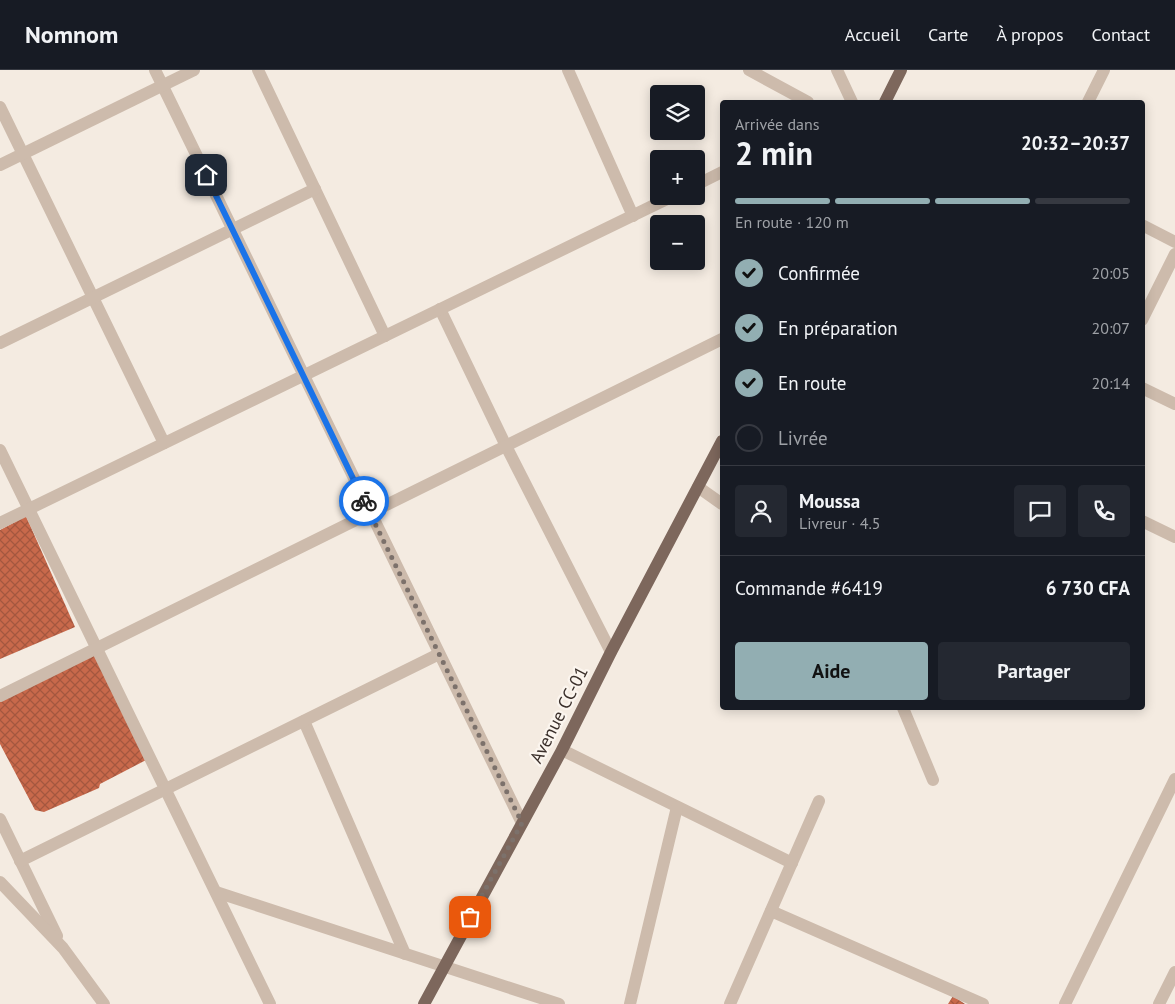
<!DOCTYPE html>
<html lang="fr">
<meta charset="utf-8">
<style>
body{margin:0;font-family:"PT Sans",sans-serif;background:#242831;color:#f1f3f6;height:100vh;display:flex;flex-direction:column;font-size:19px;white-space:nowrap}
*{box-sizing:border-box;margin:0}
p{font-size:16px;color:#9ea1a6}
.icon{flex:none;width:28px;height:28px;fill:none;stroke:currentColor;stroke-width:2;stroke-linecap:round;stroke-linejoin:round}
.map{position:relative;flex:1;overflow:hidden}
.sheet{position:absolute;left:720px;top:30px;width:425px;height:610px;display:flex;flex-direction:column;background:#171b24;border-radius:5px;box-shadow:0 2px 12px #0003}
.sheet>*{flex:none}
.buttons{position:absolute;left:650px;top:15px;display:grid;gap:10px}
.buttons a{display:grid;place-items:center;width:55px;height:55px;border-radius:5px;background:#171b24;box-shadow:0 2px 12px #0003;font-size:25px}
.pin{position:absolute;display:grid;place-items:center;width:42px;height:42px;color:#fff;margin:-21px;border-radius:10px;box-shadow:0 2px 8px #0006}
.courier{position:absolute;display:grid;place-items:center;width:50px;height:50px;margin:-25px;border:4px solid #1a73e8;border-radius:50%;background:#fff;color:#222;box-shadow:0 1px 6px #0007}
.overview em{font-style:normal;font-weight:700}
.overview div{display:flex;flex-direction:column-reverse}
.overview{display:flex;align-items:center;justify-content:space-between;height:85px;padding:0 15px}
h1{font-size:32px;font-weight:700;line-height:38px}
.bar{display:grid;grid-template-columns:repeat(4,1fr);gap:8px 5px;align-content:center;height:60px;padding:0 15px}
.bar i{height:6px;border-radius:4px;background:#363941}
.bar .active{background:#92aeb2}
.bar p{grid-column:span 4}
.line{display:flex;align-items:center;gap:12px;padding:0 15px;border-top:1px solid #363941}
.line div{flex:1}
.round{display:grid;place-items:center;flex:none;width:52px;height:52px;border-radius:5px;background:#242831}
ol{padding:0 15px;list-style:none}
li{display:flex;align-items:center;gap:15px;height:55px}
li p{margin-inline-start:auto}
li .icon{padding:5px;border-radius:50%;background:#92aeb2;color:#111;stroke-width:4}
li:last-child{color:#9ea1a6}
li i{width:28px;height:28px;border:2px solid #363941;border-radius:50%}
.cta{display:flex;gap:10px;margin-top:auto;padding:10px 15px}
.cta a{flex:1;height:58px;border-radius:5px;background:#92aeb2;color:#111;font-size:20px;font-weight:700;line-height:58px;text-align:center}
.cta a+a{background:#242831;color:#f1f3f6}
header{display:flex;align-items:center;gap:30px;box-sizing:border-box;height:70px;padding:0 25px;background:#171b24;border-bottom:1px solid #363941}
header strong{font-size:24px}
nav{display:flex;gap:28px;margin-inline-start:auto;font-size:18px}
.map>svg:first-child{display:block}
.building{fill:url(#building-cross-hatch)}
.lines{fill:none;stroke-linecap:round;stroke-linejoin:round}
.service{stroke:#cdbbac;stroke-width:12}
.minor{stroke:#cdbbac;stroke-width:12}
.primary{stroke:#7d675c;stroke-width:12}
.done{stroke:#7c716b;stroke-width:5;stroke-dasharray:0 9}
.route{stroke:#1a73e8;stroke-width:6}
.labels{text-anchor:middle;stroke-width:4.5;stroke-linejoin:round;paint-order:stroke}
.street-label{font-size:18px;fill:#3b302b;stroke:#fbf5ee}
</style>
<header>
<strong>Nomnom</strong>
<nav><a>Accueil</a><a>Carte</a><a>À propos</a><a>Contact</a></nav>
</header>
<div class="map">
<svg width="1175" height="934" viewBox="0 0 1175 934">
<defs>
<pattern id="building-cross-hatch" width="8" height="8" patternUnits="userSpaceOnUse" patternTransform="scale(1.25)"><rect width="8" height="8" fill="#c8694b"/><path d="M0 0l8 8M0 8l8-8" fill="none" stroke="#a4573f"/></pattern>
</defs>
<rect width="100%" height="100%" fill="#f4ebe1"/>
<g class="building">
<polygon points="26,446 75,557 0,589 0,460"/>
<polygon points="94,582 148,689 100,714 99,718 44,742 35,740 0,674 0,630"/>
<polygon points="953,926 965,934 948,934"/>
</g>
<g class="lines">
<g class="service">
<polyline points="698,417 722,434"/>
<polyline points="903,638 933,710"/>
</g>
<g class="minor">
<polyline points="155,0 522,753"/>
<polyline points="258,0 385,266"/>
<polyline points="568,0 633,146"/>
<polyline points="749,0 808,32"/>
<polyline points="837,0 852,32"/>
<polyline points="1088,32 1104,0"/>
<polyline points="0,37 164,373"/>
<polyline points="0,95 194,0"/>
<polyline points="696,115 722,102"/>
<polyline points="1142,155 1175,172"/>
<polyline points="440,239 506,376 611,582"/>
<polyline points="1142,250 1175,184"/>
<polyline points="0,273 315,119"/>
<polyline points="1142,318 1175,334"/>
<polyline points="0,380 270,934"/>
<polyline points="1142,451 1175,467"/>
<polyline points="0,453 673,126"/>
<polyline points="0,626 722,269"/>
<polyline points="304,651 405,884"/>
<polyline points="562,680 792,793"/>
<polyline points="0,749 57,866"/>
<polyline points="20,791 439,584"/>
<polyline points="0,812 63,878 104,934"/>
<polyline points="216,822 559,934"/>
<polyline points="771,841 983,934"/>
<polyline points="630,934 677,737"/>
<polyline points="730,934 819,731"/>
<polyline points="1065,934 1175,709"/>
<polyline points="1159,934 1175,902"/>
</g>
<g class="primary">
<polyline points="885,32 901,0"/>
<polyline points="424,934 562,680 611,582 722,371"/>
</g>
</g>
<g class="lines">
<polyline class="done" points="364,431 522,753 470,847"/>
<polyline class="route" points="206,105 364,431"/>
</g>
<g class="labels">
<g class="street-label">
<text transform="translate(559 645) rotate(-63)" y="6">Avenue CC-01</text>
</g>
</g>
</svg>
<div class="buttons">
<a><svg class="icon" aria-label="layers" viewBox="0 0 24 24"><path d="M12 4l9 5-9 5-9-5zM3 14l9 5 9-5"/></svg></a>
<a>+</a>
<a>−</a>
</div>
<div class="pin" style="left:470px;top:847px;background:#ea580c"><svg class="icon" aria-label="bag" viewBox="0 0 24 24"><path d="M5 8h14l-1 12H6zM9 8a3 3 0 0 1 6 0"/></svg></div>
<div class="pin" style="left:206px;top:105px;background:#1f2937"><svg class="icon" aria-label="home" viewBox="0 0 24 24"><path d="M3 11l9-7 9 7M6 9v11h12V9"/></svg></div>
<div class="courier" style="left:364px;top:431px"><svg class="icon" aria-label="bike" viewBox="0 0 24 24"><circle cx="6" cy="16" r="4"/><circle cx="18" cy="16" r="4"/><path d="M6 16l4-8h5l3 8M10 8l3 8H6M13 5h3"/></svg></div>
<section class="sheet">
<div class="overview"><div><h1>2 min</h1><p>Arrivée dans</p></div><em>20:32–20:37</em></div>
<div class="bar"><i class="active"></i><i class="active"></i><i class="active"></i><i></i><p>En route · 120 m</p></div>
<ol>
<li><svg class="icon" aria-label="check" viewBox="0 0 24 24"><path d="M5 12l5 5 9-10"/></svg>Confirmée<p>20:05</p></li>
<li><svg class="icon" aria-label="check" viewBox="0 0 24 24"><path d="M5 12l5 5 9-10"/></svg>En préparation<p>20:07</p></li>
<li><svg class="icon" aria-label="check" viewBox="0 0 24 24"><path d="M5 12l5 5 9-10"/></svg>En route<p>20:14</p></li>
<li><i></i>Livrée</li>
</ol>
<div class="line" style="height:90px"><a class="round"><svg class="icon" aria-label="person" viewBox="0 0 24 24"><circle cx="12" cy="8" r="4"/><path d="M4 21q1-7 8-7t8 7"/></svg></a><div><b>Moussa</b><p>Livreur · 4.5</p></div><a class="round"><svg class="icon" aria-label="chat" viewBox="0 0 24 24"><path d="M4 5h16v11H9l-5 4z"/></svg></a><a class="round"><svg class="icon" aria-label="phone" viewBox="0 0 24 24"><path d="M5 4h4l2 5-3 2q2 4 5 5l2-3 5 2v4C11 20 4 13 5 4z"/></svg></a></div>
<div class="line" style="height:65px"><div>Commande #6419</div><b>6 730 CFA</b></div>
<div class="cta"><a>Aide</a><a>Partager</a></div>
</section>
</div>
